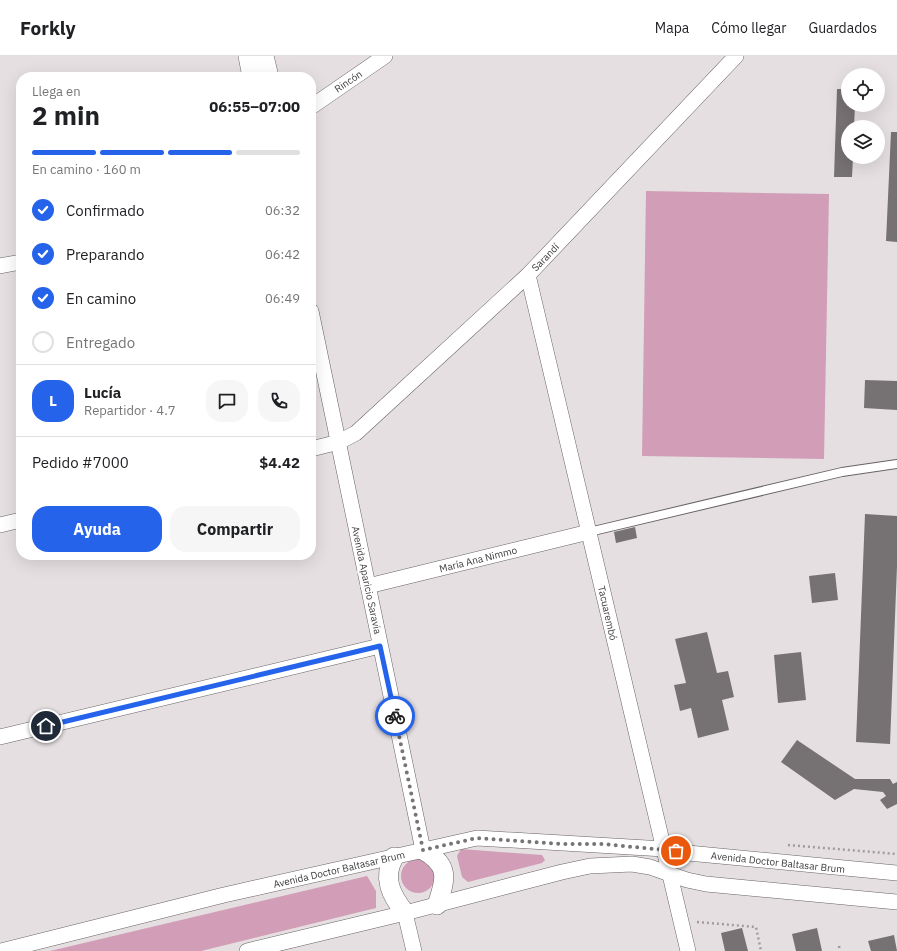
<!DOCTYPE html>
<html lang="es">
<meta charset="utf-8">
<style>
body{margin:0;font-family:"IBM Plex Sans",sans-serif;background:#f6f6f6;color:#202124;height:100vh;display:flex;flex-direction:column;font-size:15px;white-space:nowrap}
*{box-sizing:border-box;margin:0}
p{font-size:13px;color:#757577}
.icon{flex:none;width:22px;height:22px;fill:none;stroke:currentColor;stroke-width:2;stroke-linecap:round;stroke-linejoin:round}
.map{position:relative;flex:1;overflow:hidden}
.sheet{position:absolute;left:16px;top:16px;width:300px;height:488px;display:flex;flex-direction:column;background:#fff;border-radius:16px;box-shadow:0 4px 16px #0002}
.sheet>*{flex:none}
.tools{position:absolute;left:841px;top:12px;display:grid;gap:8px}
.tools a{display:grid;place-items:center;width:44px;height:44px;border-radius:50%;background:#fff;box-shadow:0 4px 16px #0002;font-size:20px}
.pin{position:absolute;display:grid;place-items:center;width:34px;height:34px;color:#fff;margin:-17px;border:2px solid #fff;border-radius:50%;box-shadow:0 1px 4px #0007}
.courier{position:absolute;display:grid;place-items:center;width:40px;height:40px;margin:-20px;border:3px solid #2563eb;border-radius:50%;background:#fff;color:#222;box-shadow:0 1px 5px #0007}
.overview em{font-style:normal;font-weight:800}
.overview div{display:flex;flex-direction:column-reverse}
.overview{display:flex;align-items:center;justify-content:space-between;height:68px;padding:0 16px}
h1{font-size:26px;font-weight:800;line-height:30px}
.bar{display:grid;grid-template-columns:repeat(4,1fr);gap:6px 4px;align-content:center;height:48px;padding:0 16px}
.bar i{height:5px;border-radius:3px;background:#e0e0e0}
.bar .selected{background:#2563eb}
.bar p{grid-column:span 4}
.line{display:flex;align-items:center;gap:10px;padding:0 16px;border-top:1px solid #e0e0e0}
.line div{flex:1}
.round{display:grid;place-items:center;flex:none;width:42px;height:42px;border-radius:16px;background:#f6f6f6}
ol{padding:0 16px;list-style:none}
li{display:flex;align-items:center;gap:12px;height:44px}
li p{margin-inline-start:auto}
li .icon{padding:4px;border-radius:50%;background:#2563eb;color:#fff;stroke-width:4}
li:last-child{color:#757577}
li i{width:22px;height:22px;border:2px solid #e0e0e0;border-radius:50%}
.action{display:flex;gap:8px;margin-top:auto;padding:8px 16px}
.action a{flex:1;height:46px;border-radius:16px;background:#2563eb;color:#fff;font-size:16px;font-weight:800;line-height:46px;text-align:center}
.action a+a{background:#f6f6f6;color:#202124}
header{display:flex;align-items:center;gap:24px;box-sizing:border-box;height:56px;padding:0 20px;background:#fff;border-bottom:1px solid #e0e0e0}
header strong{font-size:19px}
nav{display:flex;gap:22px;margin-inline-start:auto;font-size:14px}
.map>svg:first-child{display:block}
.green{fill:#d29db6}
.building{fill:#767173}
.lines{fill:none;stroke-linecap:round;stroke-linejoin:round}
.service-casing{stroke:#686365;stroke-width:10}
.minor-casing{stroke:#686365;stroke-width:16}
.tertiary-casing{stroke:#686365;stroke-width:20}
.path{stroke:#a19c9e;stroke-width:2.5;stroke-dasharray:2 3;stroke-linecap:butt}
.service{stroke:#fff;stroke-width:8}
.minor{stroke:#fff;stroke-width:15}
.tertiary{stroke:#fff;stroke-width:19}
.done{stroke:#787475;stroke-width:4;stroke-dasharray:0 7.2}
.route{stroke:#2563eb;stroke-width:5}
.labels{text-anchor:middle;stroke-width:4;stroke-linejoin:round;paint-order:stroke}
.street-label{font-size:10px;fill:#3d3a3b;stroke:#fff}
</style>
<header>
<strong>Forkly</strong>
<nav><a>Mapa</a><a>Cómo llegar</a><a>Guardados</a></nav>
</header>
<div class="map">
<svg width="897" height="895" viewBox="0 0 897 895">
<rect width="100%" height="100%" fill="#e5dfe1"/>
<g class="green">
<polygon points="646,135 829,138 824,403 642,400"/>
<polygon points="461,793 542,799 545,804 542,807 468,826 462,821 457,800"/>
<circle cx="418" cy="820" r="17"/>
<polygon points="367,820 376,835 376,852 201,895 50,895"/>
</g>
<g class="building">
<polygon points="837,33 848,33 848,49 855,49 854,71 848,71 848,101 853,101 852,121 834,121"/>
<polygon points="891,76 897,76 897,186 886,185"/>
<polygon points="865,324 897,325 897,354 864,352"/>
<polygon points="865,458 897,460 897,510 890,688 856,686"/>
<polygon points="635,471 637,482 616,487 614,476"/>
<polygon points="835,517 838,544 812,547 809,520"/>
<polygon points="707,576 717,617 728,615 734,641 722,644 729,674 698,682 691,652 680,655 674,629 686,627 675,583"/>
<polygon points="801,596 806,644 778,647 774,599"/>
<polygon points="797,684 855,723 890,723 893,728 897,726 897,748 887,753 880,744 886,740 883,736 854,733 835,744 781,706"/>
<polygon points="742,872 748,895 725,895 721,877"/>
<polygon points="817,872 822,895 796,895 792,878"/>
<polygon points="894,879 897,895 871,895 868,885"/>
</g>
<g class="lines">
<defs>
<polyline id="service" points="589,476 842,416 897,408"/>
<g id="minor">
<polyline points="311,51 385,0"/>
<polyline points="0,210 21,206"/>
<polyline points="528,219 688,895"/>
<polyline points="311,255 423,794"/>
<polyline points="311,393 339,386 356,377 528,219 736,0"/>
<polyline points="0,469 21,464"/>
<polyline points="368,530 589,476"/>
<polyline points="0,681 380,590"/>
<polyline points="405,857 414,895"/>
<polyline points="1,895 224,839 477,782 664,793 688,797 897,817"/>
<polyline points="247,895 405,857 562,816 590,810 632,808 650,811 687,824 706,828 897,846"/>
</g>
<g id="tertiary">
<polyline points="248,0 252,21"/>
<polyline points="264,0 269,21"/>
<path d="M423,794C450,809 446,823 437,849"/>
<path d="M394,801C382,822 391,839 405,857"/>
</g>
</defs>
<use href="#service" class="service-casing"/>
<use href="#minor" class="minor-casing"/>
<use href="#tertiary" class="tertiary-casing"/>
<g class="path">
<polyline points="788,789 897,798"/>
<polyline points="697,866 756,871 761,895"/>
<polyline points="839,890 840,895"/>
</g>
<use href="#service" class="service"/>
<use href="#minor" class="minor"/>
<use href="#tertiary" class="tertiary"/>
</g>
<g class="lines">
<polyline class="done" points="395,660 423,794 477,782 560,788 602,788 676,795"/>
<polyline class="route" points="46,670 380,590 395,660"/>
</g>
<g class="labels">
<g class="street-label">
<text transform="translate(348 25) rotate(-34)" y="4">Rincón</text>
<text transform="translate(545 201) rotate(-46)" y="4">Sarandí</text>
<text transform="translate(478 503) rotate(-14)" y="4">María Ana Nimmo</text>
<text transform="translate(367 524) rotate(78)" y="4">Avenida Aparicio Saravia</text>
<text transform="translate(608 557) rotate(77)" y="4">Tacuarembó</text>
<text transform="translate(778 806) rotate(6)" y="4">Avenida Doctor Baltasar Brum</text>
<text transform="translate(339 813) rotate(-13)" y="4">Avenida Doctor Baltasar Brum</text>
</g>
</g>
</svg>
<div class="tools">
<a><svg class="icon" aria-label="locate" viewBox="0 0 24 24"><circle cx="12" cy="12" r="6"/><path d="M12 2v4M12 18v4M2 12h4M18 12h4"/></svg></a>
<a><svg class="icon" aria-label="layers" viewBox="0 0 24 24"><path d="M12 4l9 5-9 5-9-5zM3 14l9 5 9-5"/></svg></a>
</div>
<div class="pin" style="left:676px;top:795px;background:#ea580c"><svg class="icon" aria-label="bag" viewBox="0 0 24 24"><path d="M5 8h14l-1 12H6zM9 8a3 3 0 0 1 6 0"/></svg></div>
<div class="pin" style="left:46px;top:670px;background:#1f2937"><svg class="icon" aria-label="home" viewBox="0 0 24 24"><path d="M3 11l9-7 9 7M6 9v11h12V9"/></svg></div>
<div class="courier" style="left:395px;top:660px"><svg class="icon" aria-label="bike" viewBox="0 0 24 24"><circle cx="6" cy="16" r="4"/><circle cx="18" cy="16" r="4"/><path d="M6 16l4-8h5l3 8M10 8l3 8H6M13 5h3"/></svg></div>
<section class="sheet">
<div class="overview"><div><h1>2 min</h1><p>Llega en</p></div><em>06:55–07:00</em></div>
<div class="bar"><i class="selected"></i><i class="selected"></i><i class="selected"></i><i></i><p>En camino · 160 m</p></div>
<ol>
<li><svg class="icon" aria-label="check" viewBox="0 0 24 24"><path d="M5 12l5 5 9-10"/></svg>Confirmado<p>06:32</p></li>
<li><svg class="icon" aria-label="check" viewBox="0 0 24 24"><path d="M5 12l5 5 9-10"/></svg>Preparando<p>06:42</p></li>
<li><svg class="icon" aria-label="check" viewBox="0 0 24 24"><path d="M5 12l5 5 9-10"/></svg>En camino<p>06:49</p></li>
<li><i></i>Entregado</li>
</ol>
<div class="line" style="height:72px"><b class="round" style="background:#2563eb;color:#fff">L</b><div><b>Lucía</b><p>Repartidor · 4.7</p></div><a class="round"><svg class="icon" aria-label="chat" viewBox="0 0 24 24"><path d="M4 5h16v11H9l-5 4z"/></svg></a><a class="round"><svg class="icon" aria-label="phone" viewBox="0 0 24 24"><path d="M5 4h4l2 5-3 2q2 4 5 5l2-3 5 2v4C11 20 4 13 5 4z"/></svg></a></div>
<div class="line" style="height:52px"><div>Pedido #7000</div><b>$4.42</b></div>
<div class="action"><a>Ayuda</a><a>Compartir</a></div>
</section>
</div>
